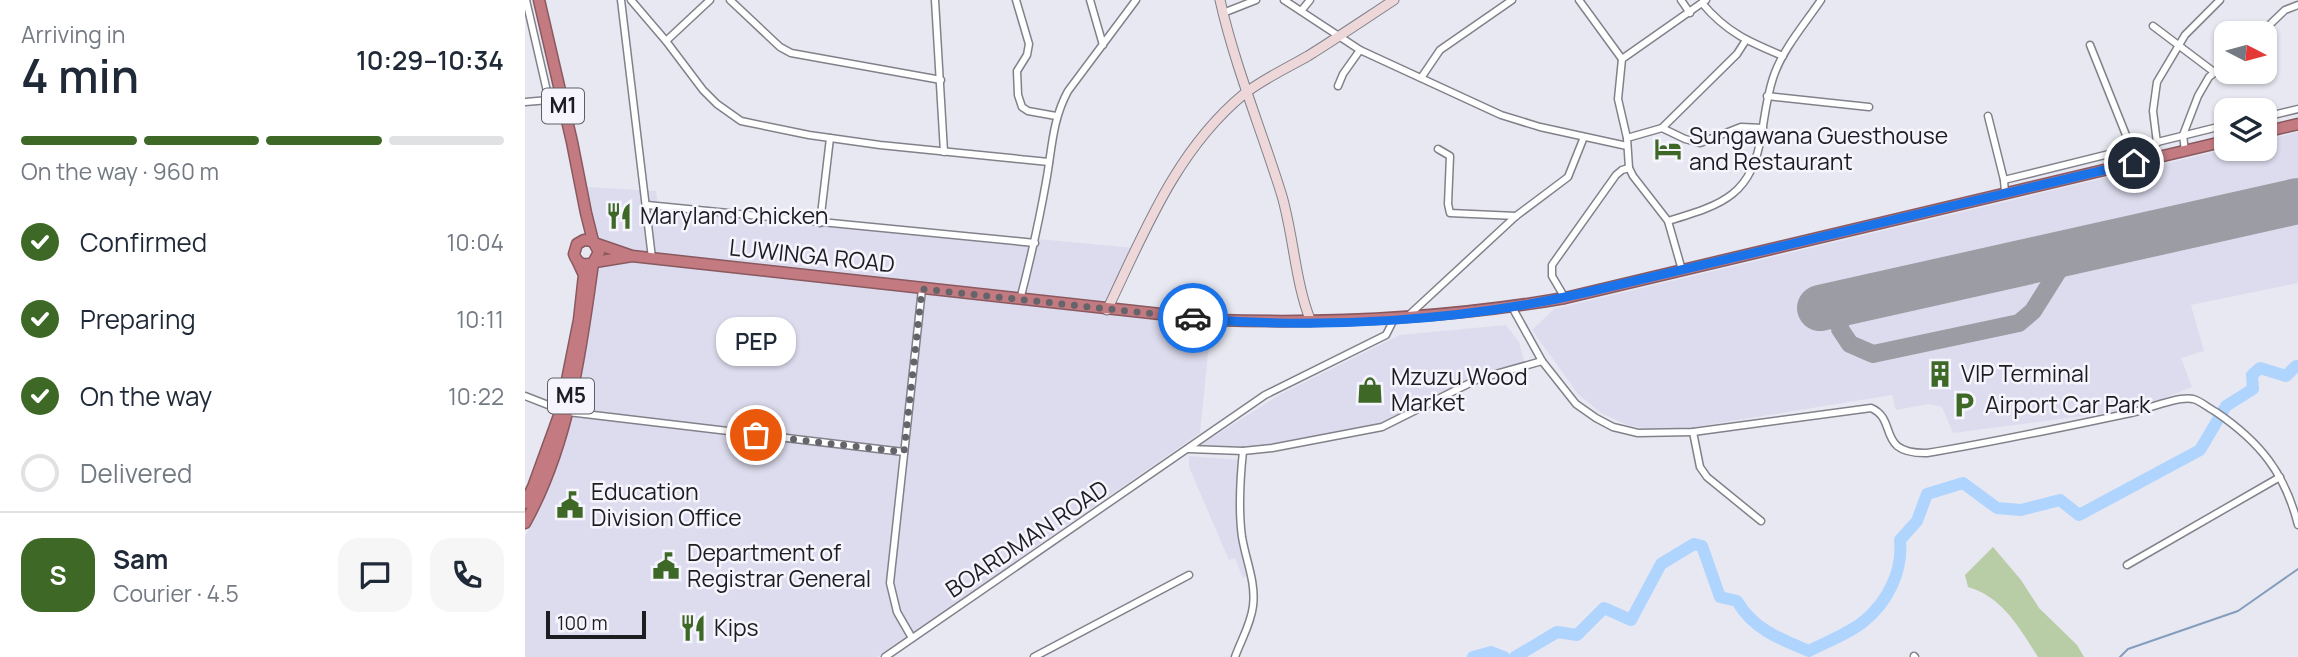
<!DOCTYPE html>
<meta charset="utf-8">
<style>
body{margin:0;font-family:Manrope,sans-serif;background:#f6f6f7;color:#1f2937;height:100vh;display:flex;flex-direction:column;font-size:26px;white-space:nowrap}
*{box-sizing:border-box;margin:0}
p{font-size:23px;color:#747a83}
.icon{flex:none;width:38px;height:38px;fill:none;stroke:currentColor;stroke-width:2;stroke-linecap:round;stroke-linejoin:round}
.map{position:relative;flex:1;overflow:hidden}
.drawer{display:flex;flex-direction:column;background:#fff;width:525px}
.drawer>*{flex:none}
.needle{width:46px;rotate:96deg}
.tools{position:absolute;left:1689px;top:21px;display:grid;gap:14px}
.tools a{display:grid;place-items:center;width:63px;height:63px;border-radius:14px;background:#fff;box-shadow:0 2px 5px #0004;font-size:35px}
.scale{position:absolute;left:21px;bottom:18px;width:100px;box-sizing:border-box;padding-left:7px;border:4px solid #1d1d21;border-top:0;font-size:19px;line-height:24px;white-space:nowrap;color:#1d1d21;-webkit-text-stroke:5px #f6f5fe;paint-order:stroke}
.pin{position:absolute;display:grid;place-items:center;width:60px;height:60px;color:#fff;margin:-30px;border:4px solid #fff;border-radius:50%;box-shadow:0 2px 7px #0007}
.courier{position:absolute;display:grid;place-items:center;width:70px;height:70px;margin:-35px;border:5px solid #1a73e8;border-radius:50%;background:#fff;color:#222;box-shadow:0 2px 9px #0007}
.bubble{position:absolute;height:49px;border-radius:21px;background:#fff;box-shadow:0 2px 5px #0004;font-size:23px;font-weight:600;line-height:49px;text-align:center}
.summary em{font-style:normal;font-weight:600}
.summary div{display:flex;flex-direction:column-reverse}
.summary{display:flex;align-items:center;justify-content:space-between;height:119px;padding:0 21px}
h1{font-size:46px;font-weight:600;line-height:52px}
.bar{display:grid;grid-template-columns:repeat(4,1fr);gap:10px 7px;align-content:center;height:84px;padding:0 21px}
.bar i{height:9px;border-radius:5px;background:#e0e1e3}
.bar .on{background:#3e6826}
.bar p{grid-column:span 4}
.line{display:flex;align-items:center;gap:18px;padding:0 21px;border-top:2px solid #e0e1e3}
.line div{flex:1}
.round{display:grid;place-items:center;flex:none;width:74px;height:74px;border-radius:21px;background:#f6f6f7}
ol{padding:0 21px;list-style:none}
li{display:flex;align-items:center;gap:21px;height:77px}
li p{margin-inline-start:auto}
li .icon{padding:7px;border-radius:50%;background:#3e6826;color:#fff;stroke-width:4}
li:last-child{color:#747a83}
li i{width:38px;height:38px;border:4px solid #e0e1e3;border-radius:50%}
main{display:flex;flex:1;min-height:0}
.map>svg:first-child{display:block}
.built{fill:#dddcee}
.green{fill:#b8cca5}
.lines{fill:none;stroke-linecap:round;stroke-linejoin:round}
.stream{stroke:#839dbc;stroke-width:2}
.river{stroke:#afd4fe;stroke-width:12}
.taxiway{stroke:#9c9ca4;stroke-width:18}
.runway{stroke:#9c9ca4;stroke-width:46}
.street-casing{stroke:#81818a;stroke-width:9}
.secondary-casing{stroke:#81818a;stroke-width:11}
.highway-casing{stroke:#89595f;stroke-width:13}
.street{stroke:#fff;stroke-width:6}
.secondary{stroke:#edd7d9;stroke-width:9}
.highway{stroke:#c37a81;stroke-width:10}
.done{stroke:#64646a;stroke-width:7;stroke-dasharray:0 12.6}
.route{stroke:#1a73e8;stroke-width:9}
.labels{text-anchor:middle;stroke-width:5;stroke-linejoin:round;paint-order:stroke}
.shield{fill:#f6f5fe;stroke:#5e5e63;stroke-width:2}
.shield-label{font-size:21px;font-weight:bold;fill:#1d1d21}
.poi-label{font-size:23px;fill:#1d1d21;stroke:#f6f5fe;text-anchor:start}
.street-label{font-size:23px;fill:#1d1d21;stroke:#f6f5fe}
</style>
<main>
<section class="drawer">
<div class="summary"><div><h1>4 min</h1><p>Arriving in</p></div><em>10:29–10:34</em></div>
<div class="bar"><i class="on"></i><i class="on"></i><i class="on"></i><i></i><p>On the way · 960 m</p></div>
<ol>
<li><svg class="icon" aria-label="check" viewBox="0 0 24 24"><path d="M5 12l5 5 9-10"/></svg>Confirmed<p>10:04</p></li>
<li><svg class="icon" aria-label="check" viewBox="0 0 24 24"><path d="M5 12l5 5 9-10"/></svg>Preparing<p>10:11</p></li>
<li><svg class="icon" aria-label="check" viewBox="0 0 24 24"><path d="M5 12l5 5 9-10"/></svg>On the way<p>10:22</p></li>
<li><i></i>Delivered</li>
</ol>
<div class="line" style="height:126px"><b class="round" style="background:#3e6826;color:#fff">S</b><div><b>Sam</b><p>Courier · 4.5</p></div><a class="round"><svg class="icon" aria-label="chat" viewBox="0 0 24 24"><path d="M4 5h16v11H9l-5 4z"/></svg></a><a class="round"><svg class="icon" aria-label="phone" viewBox="0 0 24 24"><path d="M5 4h4l2 5-3 2q2 4 5 5l2-3 5 2v4C11 20 4 13 5 4z"/></svg></a></div>
</section>
<div class="map">
<svg width="1773" height="657" viewBox="0 0 1773 657">
<rect width="100%" height="100%" fill="#e8e8f2"/>
<g class="built">
<polygon points="1773,132 1773,283 1666,305 1679,351 1656,358 1667,387 1612,409 1428,433 1417,407 1404,404 1371,410 1367,395 1157,429 1122,429 1102,425 1076,413 1053,394 1007,330 1029,309 1702,149 1740,149 1740,140"/>
<polygon points="63,187 131,191 133,204 610,248 583,314 686,324 675,433 352,657 0,657 0,536 15,508 47,420 64,334 69,273"/>
<polygon points="981,325 994,342 1000,364 959,372 857,424 728,447 674,446 756,394 875,335"/>
<polygon points="664,456 715,460 711,488 713,524 726,574 718,578 710,558 704,560 664,467"/>
</g>
<path class="green" d="M1468,547L1496,580L1514,608L1552,645L1559,657H1513C1495,629 1478,597 1443,587L1440,575Z"/>
<g class="lines">
<polyline class="stream" points="1595,657 1603,649 1713,611 1773,569"/>
<g class="river">
<polyline points="948,657 966,652 979,657"/>
<path d="M990,657L1032,632L1052,635L1079,608L1106,620L1136,564L1169,544L1177,546L1195,597L1212,601C1228,629 1255,639 1284,651C1301,642 1323,634 1338,622C1363,602 1378,571 1375,540L1392,521L1402,494L1438,483L1472,508L1496,510L1535,500L1554,515L1675,450L1701,406L1728,389L1727,375L1735,368L1761,376L1771,366L1773,367"/>
</g>
<g class="taxiway">
<polyline points="1504,262 1520,267 1528,277"/>
<polyline points="1330,301 1319,314 1315,322 1315,329 1325,344 1348,354 1494,323 1508,311 1545,252"/>
</g>
<polyline class="runway" points="1295,308 1773,201"/>
<defs>
<g id="street">
<polyline points="1,0 24,100"/>
<polyline points="96,0 127,258"/>
<polyline points="106,0 141,41 178,90 192,104 216,121 284,135 355,145 524,162"/>
<polyline points="205,0 255,47 266,53 416,80"/>
<polyline points="410,0 419,152"/>
<polyline points="491,0 504,44 502,55 492,71 493,95 497,107 503,111 531,116"/>
<polyline points="565,0 578,45"/>
<polyline points="759,0 835,50 976,115 1015,127 1102,146"/>
<polyline points="1054,0 1097,59"/>
<polyline points="1156,0 1165,13"/>
<path d="M1177,3C1201,32 1224,42 1258,56"/>
<polyline points="776,11 785,0"/>
<polyline points="698,13 731,0"/>
<polyline points="1628,26 1689,72"/>
<polyline points="1736,33 1760,10 1773,5"/>
<polyline points="141,41 185,0"/>
<polyline points="1565,45 1607,150"/>
<polyline points="896,78 915,50 987,0"/>
<polyline points="813,86 818,74 835,50"/>
<polyline points="1242,96 1344,107"/>
<polyline points="0,102 36,99"/>
<polyline points="1463,116 1479,180"/>
<polyline points="1740,117 1773,109"/>
<polyline points="1137,128 1160,139 1175,143 1216,127 1238,128"/>
<polyline points="1102,138 1137,128 1212,54 1221,40"/>
<polyline points="1632,143 1628,111 1632,82 1660,35 1695,0"/>
<polyline points="913,149 925,156 923,204 925,213 991,216"/>
<polyline points="1660,151 1658,135 1673,96 1684,77 1701,64"/>
<polyline points="1480,193 1479,180 1701,125"/>
<polyline points="122,205 510,243"/>
<path d="M1143,221C1200,204 1227,195 1237,132C1240,114 1242,96 1248,78C1257,50 1279,25 1296,0"/>
<polyline points="295,223 305,138"/>
<polyline points="1157,270 1143,221 1108,176 1104,168 1102,138 1093,99 1097,59 1181,0"/>
<polyline points="1040,298 1027,276 1027,265 1091,175 1097,170 1104,168"/>
<path d="M495,300C505,261 514,222 521,182C527,150 527,120 543,91L611,0"/>
<path d="M987,307L1017,361L1051,404L1071,418L1088,427L1113,433L1168,432L1346,408C1374,420 1350,454 1402,453C1470,442 1538,427 1606,413C1622,409 1653,396 1668,399C1676,401 1683,408 1691,412C1735,442 1760,473 1773,525"/>
<polyline points="884,315 991,216 1043,177 1059,137"/>
<polyline points="0,396 36,410"/>
<polyline points="43,412 379,452"/>
<polyline points="1168,432 1175,467 1182,477 1236,521"/>
<polyline points="664,449 718,451 747,448 857,427 953,379 1017,361"/>
<polyline points="1602,565 1755,477"/>
<polyline points="387,638 372,612 365,583 397,289"/>
<polyline points="1389,656 1390,657"/>
<polyline points="360,657 740,395 861,335 869,319"/>
<polyline points="509,657 664,575"/>
<path d="M710,657C716,640 726,624 728,606C731,582 721,561 717,537C713,508 715,480 718,451"/>
</g>
<g id="secondary">
<path d="M695,0C710,67 737,131 757,196C769,238 770,282 786,322"/>
<path d="M582,310C619,233 651,150 719,94C738,79 762,68 783,56C812,38 840,19 869,0"/>
</g>
<g id="highway">
<path d="M14,0L47,142L61,213L68,241L74,252L68,263C59,266 52,264 49,254L52,244L59,240L68,241"/>
<polyline points="1740,132 1773,124"/>
<polyline points="69,243 104,255"/>
<path d="M70,262L107,256L690,320C808,324 924,318 1040,298L1701,141"/>
<polyline points="0,503 8,487 36,410 54,320 59,275 53,262"/>
<path d="M0,523C44,444 56,351 68,263"/>
</g>
</defs>
<use href="#street" class="street-casing"/>
<use href="#secondary" class="secondary-casing"/>
<use href="#highway" class="highway-casing"/>
<use href="#street" class="street"/>
<use href="#secondary" class="secondary"/>
<use href="#highway" class="highway"/>
</g>
<g class="lines">
<polyline class="done" points="231,435 379,452 397,289 668,318"/>
<path class="route" d="M668,318C794,330 940,321 1063,292L1609,163"/>
</g>
<defs>
<symbol id="hotel-bare" viewBox="-9 -9 18 18"><path d="M-6-4.5h1.5V1H6V5H4.5V3h-9V5H-6ZM-4 0a1.8 1.8 0 1 1 3.6 0ZM.5 0V-2.5h3Q6-2.5 6 0Z" fill="#3e6826" stroke="#f6f5fe" stroke-width="2.5" paint-order="stroke"/></symbol>
<symbol id="restaurant-bare" viewBox="-9 -9 18 18"><path d="M-5-6h1v4h1v-4h1v4h1v-4h1v5L-1.5 .5V6h-2V.5L-5-1ZM5-6V6H3V1.5H1.5Q1.5-4 5-6Z" fill="#3e6826" stroke="#f6f5fe" stroke-width="2.5" paint-order="stroke"/></symbol>
<symbol id="building-bare" viewBox="-9 -9 18 18"><path d="M-4-6H4V6H1V3H-1V6H-4ZM-2.5-4.3h1.7v1.8h-1.7ZM.8-4.3h1.7v1.8H.8ZM-2.5-1h1.7V.8h-1.7ZM.8-1h1.7V.8H.8Z" fill="#3e6826" stroke="#f6f5fe" stroke-width="2.5" paint-order="stroke"/></symbol>
<symbol id="shop-bare" viewBox="-9 -9 18 18"><path d="M-5-2.5h2.3a2.7 3.5 0 0 1 5.4 0H5L5.5 6h-11ZM-1.5-2.5h3a1.5 2.3 0 0 0-3 0Z" fill="#3e6826" stroke="#f6f5fe" stroke-width="2.5" paint-order="stroke"/></symbol>
<symbol id="parking-bare" viewBox="-9 -9 18 18"><path d="M-3.5-5.5H1a3.5 3.5 0 0 1 0 7H-1V5.5H-3.5ZM-1-3.4V-.6H.8a1.4 1.4 0 0 0 0-2.8Z" fill="#3e6826" stroke="#f6f5fe" stroke-width="2.5" paint-order="stroke"/></symbol>
<symbol id="civic-bare" viewBox="-9 -9 18 18"><path d="M-.6-6.5H3V-4.5H.6V-3L4-1V1h2V6H-6V1h2V-1L-.6-3ZM-1.2 2.5V6h2.4V2.5Z" fill="#3e6826" stroke="#f6f5fe" stroke-width="2.5" paint-order="stroke"/></symbol>
</defs>
<g fill-rule="evenodd">
<use href="#hotel-bare" x="1124" y="130" width="38" height="38"/>
<use href="#restaurant-bare" x="75" y="197" width="38" height="38"/>
<use href="#building-bare" x="1396" y="355" width="38" height="38"/>
<use href="#shop-bare" x="826" y="371" width="38" height="38"/>
<use href="#parking-bare" x="1420" y="386" width="38" height="38"/>
<use href="#civic-bare" x="26" y="486" width="38" height="38"/>
<use href="#civic-bare" x="122" y="547" width="38" height="38"/>
<use href="#restaurant-bare" x="149" y="609" width="38" height="38"/>
</g>
<g class="labels">
<g class="shield">
<rect x="17" y="88.5" width="42" height="35" rx="5"/>
<rect x="23" y="378.5" width="46" height="35" rx="5"/>
</g>
<g class="shield-label">
<text x="38" y="113">M1</text>
<text x="46" y="403">M5</text>
</g>
<g class="poi-label">
<text x="1164" y="144">Sungawana Guesthouse<tspan x="1164" dy="26">and Restaurant</tspan></text>
<text x="115" y="224">Maryland Chicken</text>
<text x="1436" y="382">VIP Terminal</text>
<text x="866" y="385">Mzuzu Wood<tspan x="866" dy="26">Market</tspan></text>
<text x="1460" y="413">Airport Car Park</text>
<text x="66" y="500">Education<tspan x="66" dy="26">Division Office</tspan></text>
<text x="162" y="561">Department of<tspan x="162" dy="26">Registrar General</tspan></text>
<text x="189" y="636">Kips</text>
</g>
<g class="street-label">
<text transform="translate(287 256) rotate(6)" y="8">LUWINGA ROAD</text>
<text transform="translate(502 539) rotate(-34)" y="8">BOARDMAN ROAD</text>
</g>
</g>
</svg>
<div class="tools">
<a><svg class="needle" viewBox="-14 -14 28 28"><path d="M0-13l5 13h-10z" fill="#e53935"/><path d="M0 13l5-13h-10z" fill="#747a83"/></svg></a>
<a><svg class="icon" aria-label="layers" viewBox="0 0 24 24"><path d="M12 4l9 5-9 5-9-5zM3 14l9 5 9-5"/></svg></a>
</div>
<div class="scale">100 m</div>
<div class="pin" style="left:231px;top:435px;background:#ea580c"><svg class="icon" aria-label="bag" viewBox="0 0 24 24"><path d="M5 8h14l-1 12H6zM9 8a3 3 0 0 1 6 0"/></svg></div>
<div class="pin" style="left:1609px;top:163px;background:#1f2937"><svg class="icon" aria-label="home" viewBox="0 0 24 24"><path d="M3 11l9-7 9 7M6 9v11h12V9"/></svg></div>
<div class="courier" style="left:668px;top:318px"><svg class="icon" aria-label="car" viewBox="0 0 24 24"><path d="M5 17H2v-5l4-1 3-4h7l3 4 3 1v5h-3M9 17h6M6 11h13"/><circle cx="7" cy="17" r="2"/><circle cx="17" cy="17" r="2"/></svg></div>
<div class="bubble" style="left:191px;top:317px;width:80px">PEP</div>
</div>
</main>
